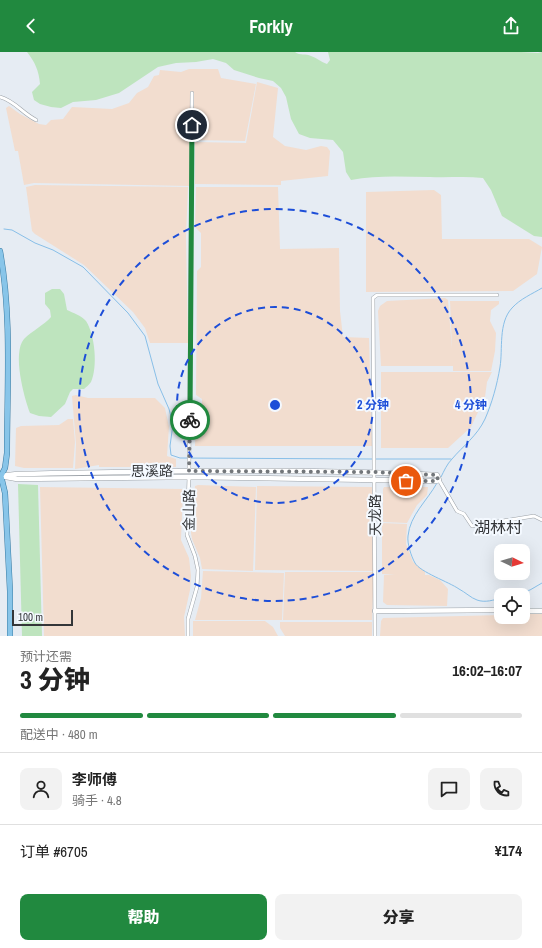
<!DOCTYPE html>
<html lang="zh">
<meta charset="utf-8">
<style>
body{margin:0;font-family:"Archivo Narrow","Noto Sans SC",sans-serif;background:#f2f2f2;color:#222;height:100vh;display:flex;flex-direction:column;font-size:15px;white-space:nowrap}
*{box-sizing:border-box;margin:0}
p{font-size:13px;color:#767676}
.icon{flex:none;width:22px;height:22px;fill:none;stroke:currentColor;stroke-width:2;stroke-linecap:round;stroke-linejoin:round}
.map{position:relative;height:584px;overflow:hidden}
.panel{display:flex;flex-direction:column;background:#fff;flex:1}
.panel>*{flex:none}
.needle{width:26px;rotate:95deg}
.buttons{position:absolute;left:494px;top:492px;display:grid;gap:8px}
.buttons a{display:grid;place-items:center;width:36px;height:36px;border-radius:8px;background:#fff;box-shadow:0 4px 16px #0002;font-size:20px}
.scale{position:absolute;left:12px;bottom:10px;width:61px;box-sizing:border-box;padding-left:4px;border:2px solid #343639;border-top:0;font-size:11px;line-height:14px;white-space:nowrap;color:#343639;-webkit-text-stroke:3px #f4f9ff;paint-order:stroke}
.pin{position:absolute;display:grid;place-items:center;width:34px;height:34px;color:#fff;margin:-17px;border:2px solid #fff;border-radius:50%;box-shadow:0 1px 4px #0007}
.courier{position:absolute;display:grid;place-items:center;width:40px;height:40px;margin:-20px;border:3px solid #21893f;border-radius:50%;background:#fff;color:#222;box-shadow:0 1px 5px #0007}
.summary em{font-style:normal;font-weight:800}
.summary div{display:flex;flex-direction:column-reverse}
.summary{display:flex;align-items:center;justify-content:space-between;height:68px;padding:0 20px}
h1{font-size:26px;font-weight:800;line-height:30px}
.bar{display:grid;grid-template-columns:repeat(4,1fr);gap:6px 4px;align-content:center;height:48px;padding:0 20px}
.bar i{height:5px;border-radius:3px;background:#e0e0e0}
.bar .selected{background:#21893f}
.bar p{grid-column:span 4}
.line{display:flex;align-items:center;gap:10px;padding:0 20px;border-top:1px solid #e0e0e0}
.line div{flex:1}
.round{display:grid;place-items:center;flex:none;width:42px;height:42px;border-radius:8px;background:#f2f2f2}
.cta{display:flex;gap:8px;margin-top:auto;padding:8px 20px}
.cta a{flex:1;height:46px;border-radius:8px;background:#21893f;color:#fff;font-size:16px;font-weight:800;line-height:46px;text-align:center}
.cta a+a{background:#f2f2f2;color:#222}
header{display:flex;justify-content:space-between;align-items:center;height:52px;padding:0 20px;background:#21893f;color:#fff;font-size:18px;font-weight:800}
.map>svg:first-child{display:block}
.industrial{fill:#f2ddcf}
.green{fill:#bee4be}
.lines{fill:none;stroke-linecap:round;stroke-linejoin:round}
.stream{stroke:#88bfe8;stroke-width:1}
.street-casing{stroke:#9ba1a7;stroke-width:4}
.secondary-casing{stroke:#9ba1a7;stroke-width:5.5}
.primary-casing{stroke:#377aa2;stroke-width:6}
.street{stroke:#fff;stroke-width:3}
.secondary{stroke:#fff;stroke-width:4.5}
.primary{stroke:#88c5e9;stroke-width:5}
.done{stroke:#72767a;stroke-width:4;stroke-dasharray:0 7.2}
.route{stroke:#21893f;stroke-width:5}
.ring{fill:none;stroke:#1d4ed8;stroke-width:2;stroke-dasharray:7 5}
.labels{text-anchor:middle;stroke-width:4;stroke-linejoin:round;paint-order:stroke}
.street-label{font-size:14px;fill:#343639;stroke:#f4f9ff}
.quarter-label{font-size:16px;fill:#343639;stroke:#f4f9ff}
.centre{fill:#1d4ed8;stroke:#f4f9ff;stroke-width:2}
.ring-label{font-size:12px;text-anchor:middle;font-weight:bold;fill:#1d4ed8;stroke:#f4f9ff;stroke-width:4;stroke-linejoin:round;paint-order:stroke}
</style>
<header><svg class="icon" aria-label="back" viewBox="0 0 24 24"><path d="M15 5l-7 7 7 7"/></svg>Forkly<svg class="icon" aria-label="share" viewBox="0 0 24 24"><path d="M12 15V3M7 8l5-5 5 5M5 13v7h14v-7"/></svg></header>
<div class="map">
<svg width="542" height="584" viewBox="0 0 542 584">
<rect width="100%" height="100%" fill="#e6ecf3"/>
<g class="industrial">
<polygon points="189,17 218,17 221,26 256,32 245,89 190,88 189,134 34,131 24,133 18,99 15,99 6,56 9,54 20,62 39,72 46,73 51,68 63,67 72,55 112,57 129,51 137,41 148,35 154,24 159,23 160,18 181,20"/>
<polygon points="257,30 278,36 273,85 285,94 306,98 321,94 327,95 330,99 328,124 281,129 281,133 195,132 195,90 246,91"/>
<polygon points="35,133 188,135 186,184 188,291 150,291 145,276 133,260 84,213 35,182 32,179 26,135"/>
<polygon points="196,135 278,135 280,197 339,196 340,259 343,285 369,286 372,394 195,394 196,372 202,366 202,347 196,343 197,219 201,215 201,181 195,175"/>
<polygon points="434,138 441,143 442,187 529,187 542,195 537,222 513,239 366,240 366,140"/>
<polygon points="445,246 448,248 452,297 450,249 499,249 499,252 491,258 490,269 496,281 495,299 491,319 453,319 453,314 381,314 378,259 380,254 387,249"/>
<polygon points="381,320 492,320 487,330 485,345 471,375 448,396 381,396"/>
<polygon points="76,343 88,346 155,346 165,356 169,375 167,404 176,407 176,415 99,415 99,413 75,417 76,392 72,344"/>
<polygon points="68,367 73,367 75,390 73,416 24,416 15,414 16,376 21,374 59,373"/>
<polygon points="198,433 256,435 253,519 202,517 200,506 192,487 191,481 195,434"/>
<polygon points="257,434 372,435 373,519 255,518"/>
<polygon points="40,435 183,437 181,488 189,506 191,524 190,538 184,565 185,584 44,584"/>
<polygon points="384,435 428,435 427,443 417,453 407,471 383,470 383,437"/>
<polygon points="382,471 407,472 406,492 413,510 425,520 425,523 429,523 440,528 448,537 447,554 387,553 383,550 384,523 395,523 382,522"/>
<polygon points="203,519 284,521 282,568 195,568 201,546"/>
<polygon points="285,520 374,520 372,568 283,568"/>
<polygon points="523,562 542,562 542,584 380,584 381,569 383,566 501,563 501,565 523,565"/>
<polygon points="193,569 265,569 273,575 278,584 193,584"/>
<polygon points="280,570 372,570 372,584 285,584 280,576"/>
</g>
<g class="green">
<path d="M27,0H295C300,4 306,1 311,4C317,6 321,10 327,12L330,8L328,0H521L538,1L542,0V185L534,184L502,164L491,138L483,126C465,124 447,126 430,125C403,125 377,123 351,128L346,120L343,100L333,88L310,86L299,82L291,67L286,45L281,36L273,29L259,26L234,18L226,11L213,7L196,10L176,11L158,15L119,41L96,48L73,50L61,56L51,55L40,52L34,48L32,40L40,32C39,19 35,10 27,0Z"/>
<path d="M52,237H60L64,242L67,258C73,261 81,263 86,269C95,283 98,315 91,330C89,333 86,335 84,337H73L70,340L65,352L51,365L39,364L30,361C24,345 12,301 24,287C32,279 44,273 51,265L50,258L45,252V241Z"/>
<polygon points="18,432 38,433 42,584 22,584"/>
</g>
<g class="lines">
<g class="stream">
<polyline points="4,177 12,178 35,191 53,198 83,215 128,261 145,284 158,332 169,357 173,372 170,394 171,403 180,406 372,407"/>
<polyline points="376,407 451,407"/>
<path d="M441,425C444,419 447,412 452,407C463,394 477,384 485,367C492,351 497,333 500,315C503,297 498,271 512,256C520,247 532,242 542,236"/>
<path d="M437,431C427,449 410,463 408,484C407,491 411,504 415,511C420,520 449,530 459,537C465,540 471,546 477,548C485,551 494,548 501,546"/>
<polyline points="511,543 530,538 542,531"/>
</g>
<defs>
<g id="street">
<path d="M0,45C15,49 22,61 36,68"/>
<polyline points="189,419 192,41"/>
<polyline points="439,428 457,459 464,462 472,474 534,464 542,468"/>
<polyline points="188,584 188,567 197,535 198,518 195,504 187,483 189,425"/>
<polyline points="375,584 373,246 377,243 497,243"/>
</g>
<g id="secondary">
<path d="M0,424L17,422C157,419 297,416 437,423L439,428L436,429L189,425L17,427L0,424"/>
<polyline points="375,559 501,558"/>
<polyline points="523,559 542,559"/>
</g>
<path id="primary" d="M0,199C12,265 7,334 7,401L5,416L1,424L5,441L10,539V584"/>
</defs>
<use href="#street" class="street-casing"/>
<use href="#secondary" class="secondary-casing"/>
<use href="#primary" class="primary-casing"/>
<use href="#street" class="street"/>
<use href="#secondary" class="secondary"/>
<use href="#primary" class="primary"/>
</g>
<g class="lines">
<polyline class="done" points="190,368 189,419 375,420 437,423 438,428 436,429 406,429"/>
<polyline class="route" points="190,368 192,73"/>
</g>
<g class="ring">
<circle cx="275" cy="353" r="98"/>
<circle cx="275" cy="353" r="196"/>
</g>
<g class="labels">
<g class="street-label">
<text transform="translate(152 419) rotate(-1)" y="5">思溪路</text>
<text transform="translate(189 458) rotate(-89)" y="5">金山路</text>
<text transform="translate(375 463) rotate(-90)" y="5">天龙路</text>
</g>
<g class="quarter-label">
<text x="498" y="481">湖林村</text>
</g>
</g>
<circle cx="275" cy="353" r="6" class="centre"/>
<g class="ring-label">
<text x="373" y="357">2 分钟</text>
<text x="471" y="357">4 分钟</text>
</g>
</svg>
<div class="buttons">
<a><svg class="needle" viewBox="-14 -14 28 28"><path d="M0-13l5 13h-10z" fill="#e53935"/><path d="M0 13l5-13h-10z" fill="#767676"/></svg></a>
<a><svg class="icon" aria-label="locate" viewBox="0 0 24 24"><circle cx="12" cy="12" r="6"/><path d="M12 2v4M12 18v4M2 12h4M18 12h4"/></svg></a>
</div>
<div class="scale">100 m</div>
<div class="pin" style="left:406px;top:429px;background:#ea580c"><svg class="icon" aria-label="bag" viewBox="0 0 24 24"><path d="M5 8h14l-1 12H6zM9 8a3 3 0 0 1 6 0"/></svg></div>
<div class="pin" style="left:192px;top:73px;background:#1f2937"><svg class="icon" aria-label="home" viewBox="0 0 24 24"><path d="M3 11l9-7 9 7M6 9v11h12V9"/></svg></div>
<div class="courier" style="left:190px;top:368px"><svg class="icon" aria-label="bike" viewBox="0 0 24 24"><circle cx="6" cy="16" r="4"/><circle cx="18" cy="16" r="4"/><path d="M6 16l4-8h5l3 8M10 8l3 8H6M13 5h3"/></svg></div>
</div>
<section class="panel">
<div class="summary"><div><h1>3 分钟</h1><p>预计还需</p></div><em>16:02–16:07</em></div>
<div class="bar"><i class="selected"></i><i class="selected"></i><i class="selected"></i><i></i><p>配送中 · 480 m</p></div>
<div class="line" style="height:72px"><a class="round"><svg class="icon" aria-label="person" viewBox="0 0 24 24"><circle cx="12" cy="8" r="4"/><path d="M4 21q1-7 8-7t8 7"/></svg></a><div><b>李师傅</b><p>骑手 · 4.8</p></div><a class="round"><svg class="icon" aria-label="chat" viewBox="0 0 24 24"><path d="M4 5h16v11H9l-5 4z"/></svg></a><a class="round"><svg class="icon" aria-label="phone" viewBox="0 0 24 24"><path d="M5 4h4l2 5-3 2q2 4 5 5l2-3 5 2v4C11 20 4 13 5 4z"/></svg></a></div>
<div class="line" style="height:52px"><div>订单 #6705</div><b>¥174</b></div>
<div class="cta"><a>帮助</a><a>分享</a></div>
</section>
